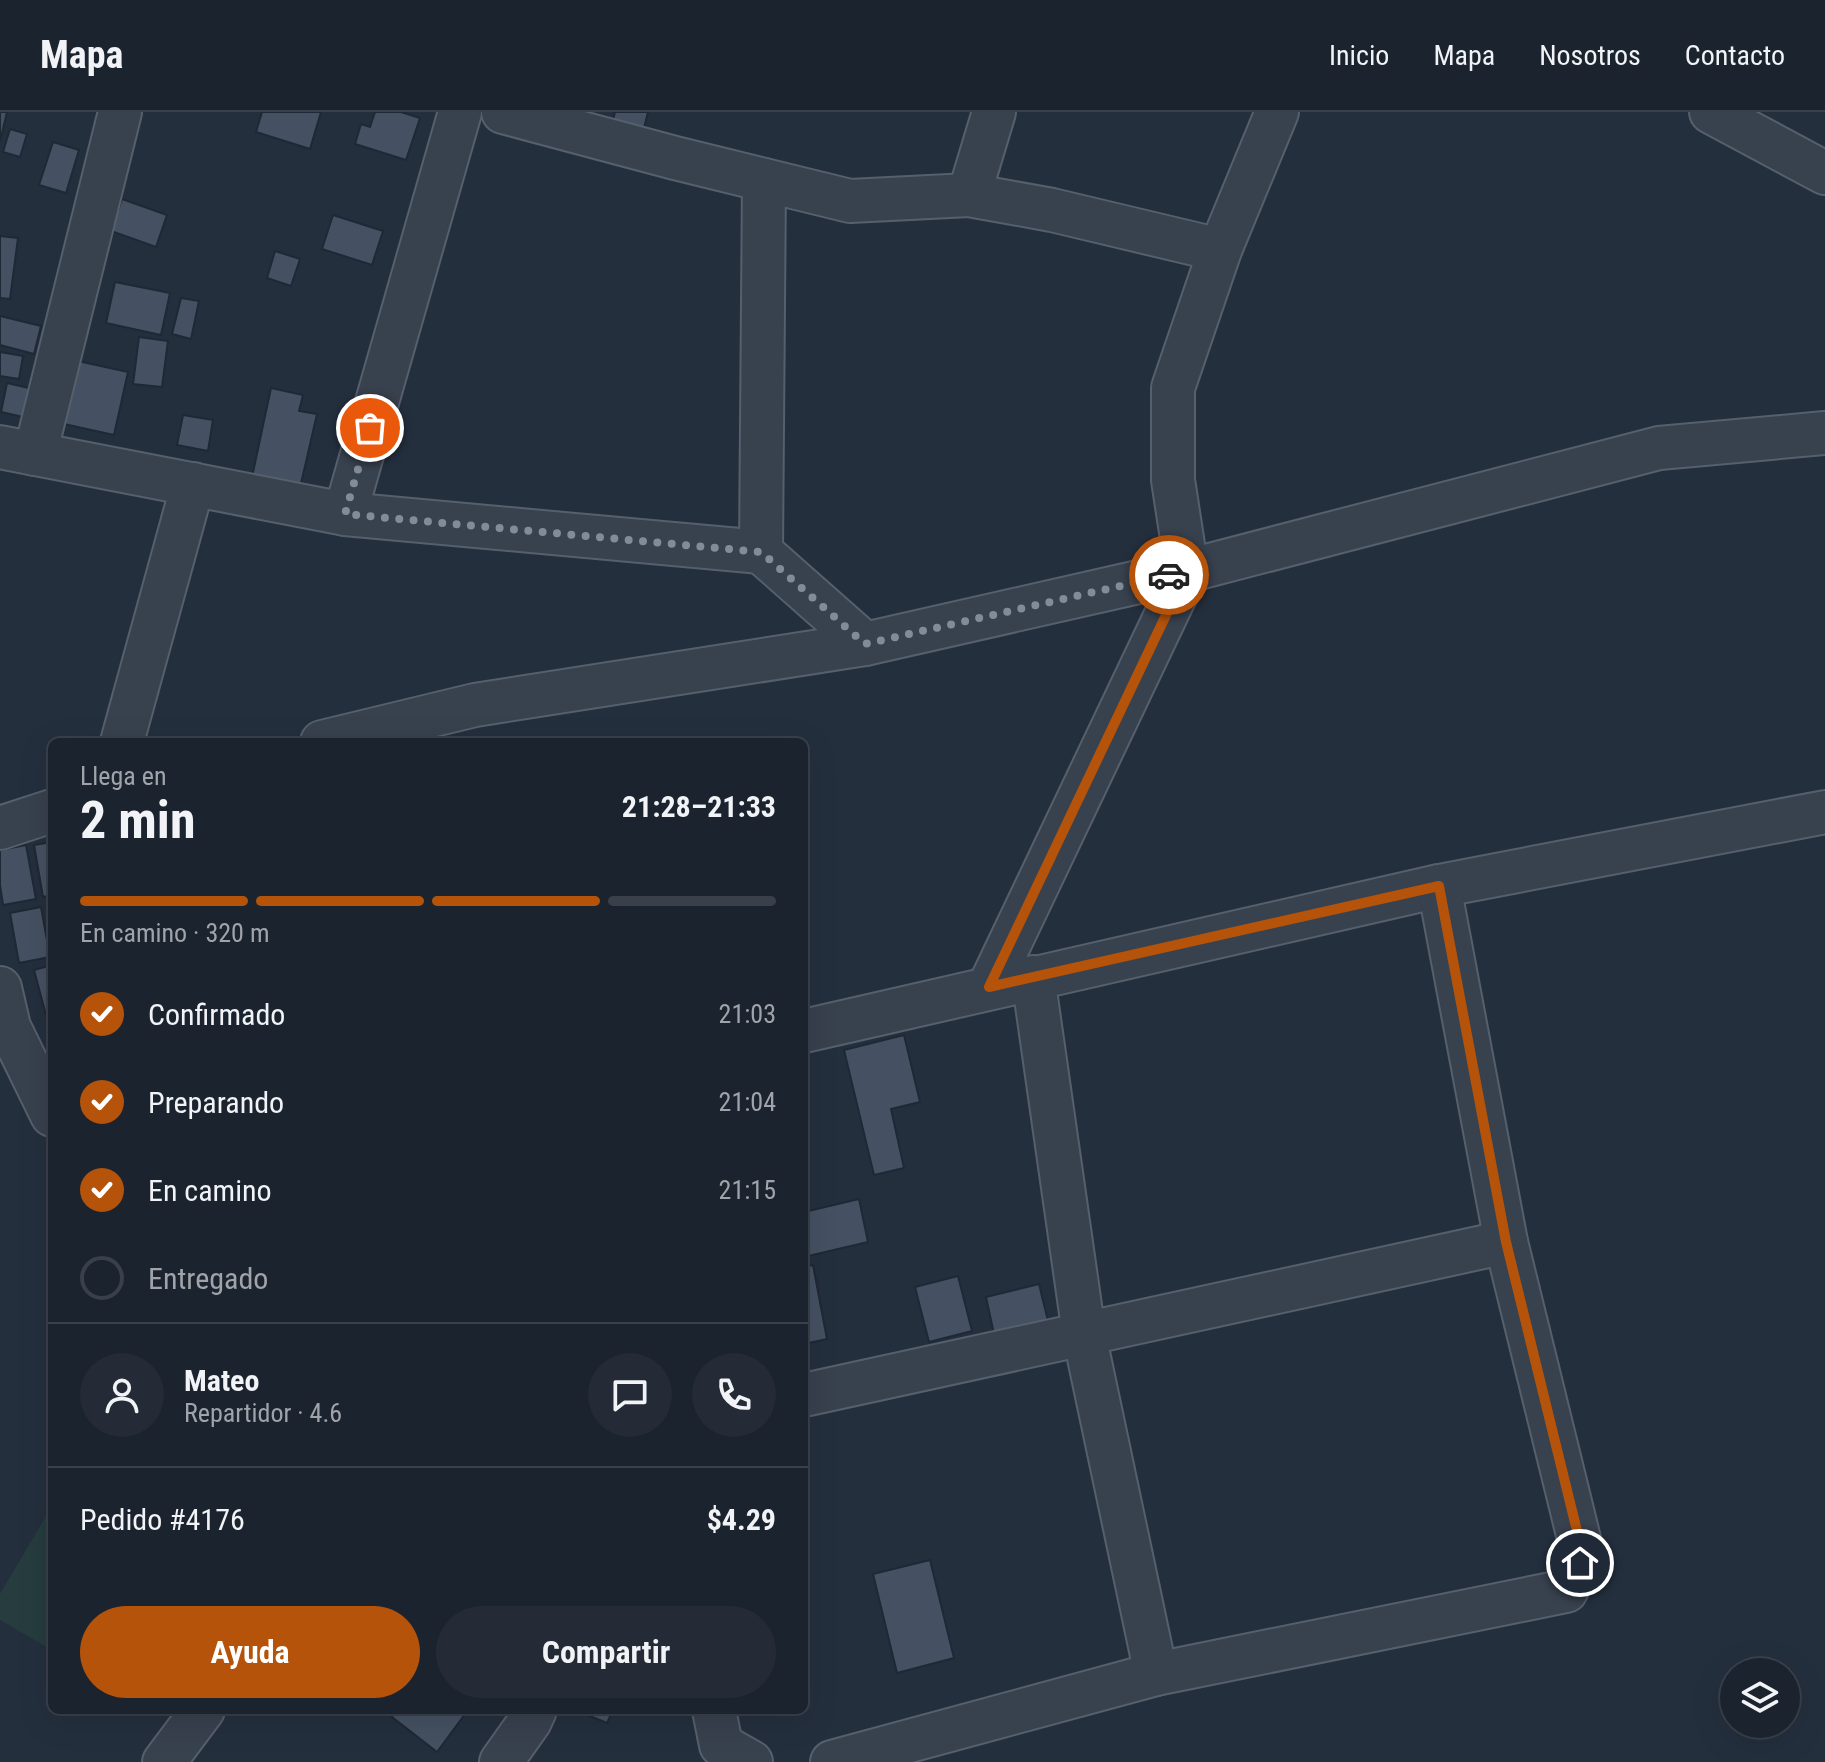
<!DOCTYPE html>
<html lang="es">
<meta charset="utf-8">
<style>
body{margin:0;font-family:"Roboto Condensed",sans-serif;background:#242b36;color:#f1f3f6;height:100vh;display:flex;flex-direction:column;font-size:30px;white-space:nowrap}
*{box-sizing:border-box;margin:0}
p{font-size:26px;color:#a0a4aa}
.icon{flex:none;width:44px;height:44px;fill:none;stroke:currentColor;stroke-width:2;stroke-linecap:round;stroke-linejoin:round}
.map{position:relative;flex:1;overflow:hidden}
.drawer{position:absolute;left:48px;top:626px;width:760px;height:976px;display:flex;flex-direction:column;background:#1b232e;border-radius:12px;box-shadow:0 8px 32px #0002,0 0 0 2px #39404a}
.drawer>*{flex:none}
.tools{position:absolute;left:1720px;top:1546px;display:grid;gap:16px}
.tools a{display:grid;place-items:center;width:80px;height:80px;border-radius:50%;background:#1b232e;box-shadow:0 8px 32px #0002,0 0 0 2px #39404a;font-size:40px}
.pin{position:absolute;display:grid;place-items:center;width:68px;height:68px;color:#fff;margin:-34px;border:4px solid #fff;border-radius:50%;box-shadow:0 2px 8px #0007}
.courier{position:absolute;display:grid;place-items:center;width:80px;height:80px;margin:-40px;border:6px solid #b45309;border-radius:50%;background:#fff;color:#222;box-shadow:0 2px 10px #0007}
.summary em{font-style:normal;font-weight:700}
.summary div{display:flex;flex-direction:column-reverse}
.summary{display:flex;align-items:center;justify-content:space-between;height:136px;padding:0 32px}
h1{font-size:52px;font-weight:700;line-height:60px}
.bar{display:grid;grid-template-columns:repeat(4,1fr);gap:12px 8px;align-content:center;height:96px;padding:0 32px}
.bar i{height:10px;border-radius:6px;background:#39404a}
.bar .current{background:#b45309}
.bar p{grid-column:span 4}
.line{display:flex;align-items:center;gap:20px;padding:0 32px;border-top:2px solid #39404a}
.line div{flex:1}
.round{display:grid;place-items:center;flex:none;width:84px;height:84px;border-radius:42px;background:#242b36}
ol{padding:0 32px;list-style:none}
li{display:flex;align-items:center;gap:24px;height:88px}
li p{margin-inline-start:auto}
li .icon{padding:8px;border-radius:50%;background:#b45309;color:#fff;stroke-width:4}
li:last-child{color:#a0a4aa}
li i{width:44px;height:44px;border:4px solid #39404a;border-radius:50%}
.button{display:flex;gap:16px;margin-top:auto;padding:16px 32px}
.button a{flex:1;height:92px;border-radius:48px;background:#b45309;color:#fff;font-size:32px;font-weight:700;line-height:92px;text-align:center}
.button a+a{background:#242b36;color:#f1f3f6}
header{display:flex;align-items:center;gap:48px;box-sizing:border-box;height:112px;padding:0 40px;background:#1b232e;border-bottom:2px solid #39404a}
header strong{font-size:38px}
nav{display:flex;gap:44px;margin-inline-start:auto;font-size:28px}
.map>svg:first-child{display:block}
.green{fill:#263c3f}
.building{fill:#455162;stroke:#1f2835;stroke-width:2}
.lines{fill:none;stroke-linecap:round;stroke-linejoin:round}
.minor-casing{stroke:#565f6c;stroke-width:46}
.minor{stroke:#38414e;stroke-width:42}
.done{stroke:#828b98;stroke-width:8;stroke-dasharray:0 14.4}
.route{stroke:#b45309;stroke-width:10}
</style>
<header>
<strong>Mapa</strong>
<nav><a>Inicio</a><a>Mapa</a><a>Nosotros</a><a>Contacto</a></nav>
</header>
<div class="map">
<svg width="1825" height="1650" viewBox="0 0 1825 1650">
<rect width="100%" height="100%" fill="#242f3e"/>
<polygon class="green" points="52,1394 52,1538 0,1508 0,1482"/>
<g class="building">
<polygon points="0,0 7,0 0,30"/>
<polygon points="262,0 321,0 310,37 256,20"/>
<polygon points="375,0 401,0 420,6 406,48 355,32 361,12 370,15"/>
<polygon points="615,0 648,0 643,20 612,12"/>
<polygon points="10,17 27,22 20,45 3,40"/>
<polygon points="53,30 79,38 66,81 39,73"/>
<polygon points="122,87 167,103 156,135 111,119"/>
<polygon points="333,103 383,119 372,153 322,137"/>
<polygon points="0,124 18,126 10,187 0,186"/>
<polygon points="275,139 300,147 291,174 267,166"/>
<polygon points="115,170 170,181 161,223 106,211"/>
<polygon points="181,186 199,189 191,227 172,222"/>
<polygon points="0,204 41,214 34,242 0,233"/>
<polygon points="139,225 168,229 162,275 133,272"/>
<polygon points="0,240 23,244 19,267 0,264"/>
<polygon points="78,249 128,260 114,323 64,312"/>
<polygon points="7,271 29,276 23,305 1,300"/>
<polygon points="271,276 303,283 299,299 317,302 300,376 252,365"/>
<polygon points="183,303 213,308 208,339 177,333"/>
<polygon points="52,730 52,783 43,785 34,733"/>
<polygon points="26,733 36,787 3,793 0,773 0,738"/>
<polygon points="41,795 50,845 19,851 10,801"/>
<polygon points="52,853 52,918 50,918 34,858"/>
<polygon points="904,923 920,990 891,997 904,1056 874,1063 844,938"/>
<polygon points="859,1087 868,1130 804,1145 804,1100"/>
<polygon points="813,1153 827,1227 804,1232 804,1155"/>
<polygon points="958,1164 972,1219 929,1230 915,1175"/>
<polygon points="1039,1172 1048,1209 994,1222 986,1185"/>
<polygon points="930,1448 954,1546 897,1561 873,1462"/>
<polygon points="397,1598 468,1598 437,1640 392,1605"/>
<polygon points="575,1598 613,1598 607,1611"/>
</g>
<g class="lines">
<defs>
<g id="minor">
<polyline points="503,0 675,46 850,89 969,83 1052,98 1220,138"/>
<polyline points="1711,0 1825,61"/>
<polyline points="764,68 761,440 865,532"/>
<polyline points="969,83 994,0"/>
<polyline points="0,335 345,402 761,440"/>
<polyline points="35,342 120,0"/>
<polyline points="345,402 460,0"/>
<polyline points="122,630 193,372"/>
<polyline points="322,630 475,593 865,532 1187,459 1659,336 1825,321"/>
<polyline points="0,716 52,699"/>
<polyline points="1033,865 1084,1222 1156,1562"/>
<polyline points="989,875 1187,459 1173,368 1173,276 1220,138 1277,0"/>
<polyline points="0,876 9,915 52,1003"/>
<polyline points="804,919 1439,774 1825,700"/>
<polyline points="804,1283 1506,1130"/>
<polyline points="714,1598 721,1633 751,1650"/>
<polyline points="164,1650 203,1598"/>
<polyline points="501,1650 530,1609 535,1598"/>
<polyline points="832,1650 1156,1562 1566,1479 1580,1451 1580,1431 1506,1130 1439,774"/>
</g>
</defs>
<use href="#minor" class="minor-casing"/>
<use href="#minor" class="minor"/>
</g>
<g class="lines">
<polyline class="done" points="370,316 345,402 761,440 865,532 1169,463"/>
<polyline class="route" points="1169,463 1187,459 989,875 1439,774 1506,1130 1580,1431 1580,1451"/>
</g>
</svg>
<div class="tools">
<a><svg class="icon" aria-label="layers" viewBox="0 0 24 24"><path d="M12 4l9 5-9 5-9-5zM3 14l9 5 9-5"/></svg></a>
</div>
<div class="pin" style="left:370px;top:316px;background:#ea580c"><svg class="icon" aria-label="bag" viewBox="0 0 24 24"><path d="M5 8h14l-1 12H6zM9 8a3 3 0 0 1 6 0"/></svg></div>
<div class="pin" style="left:1580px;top:1451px;background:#1f2937"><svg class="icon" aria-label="home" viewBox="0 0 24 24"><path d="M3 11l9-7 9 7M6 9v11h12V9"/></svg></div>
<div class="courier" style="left:1169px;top:463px"><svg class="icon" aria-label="car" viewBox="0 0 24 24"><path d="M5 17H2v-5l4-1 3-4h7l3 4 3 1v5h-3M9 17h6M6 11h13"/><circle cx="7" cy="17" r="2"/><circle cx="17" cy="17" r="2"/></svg></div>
<section class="drawer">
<div class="summary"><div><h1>2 min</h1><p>Llega en</p></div><em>21:28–21:33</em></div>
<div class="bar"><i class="current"></i><i class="current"></i><i class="current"></i><i></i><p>En camino · 320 m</p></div>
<ol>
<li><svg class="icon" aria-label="check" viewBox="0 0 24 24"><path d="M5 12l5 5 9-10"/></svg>Confirmado<p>21:03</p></li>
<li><svg class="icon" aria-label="check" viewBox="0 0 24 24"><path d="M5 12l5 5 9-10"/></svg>Preparando<p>21:04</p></li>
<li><svg class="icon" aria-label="check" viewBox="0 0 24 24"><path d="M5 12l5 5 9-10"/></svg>En camino<p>21:15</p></li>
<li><i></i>Entregado</li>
</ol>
<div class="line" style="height:144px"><a class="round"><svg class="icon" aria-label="person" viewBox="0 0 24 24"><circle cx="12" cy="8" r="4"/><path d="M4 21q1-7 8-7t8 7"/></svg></a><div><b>Mateo</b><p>Repartidor · 4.6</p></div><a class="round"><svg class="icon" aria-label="chat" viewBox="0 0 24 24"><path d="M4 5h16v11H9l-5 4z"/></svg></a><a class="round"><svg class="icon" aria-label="phone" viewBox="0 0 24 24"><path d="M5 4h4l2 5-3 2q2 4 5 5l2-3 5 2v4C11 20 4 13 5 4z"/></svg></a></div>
<div class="line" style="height:104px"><div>Pedido #4176</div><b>$4.29</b></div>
<div class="button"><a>Ayuda</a><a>Compartir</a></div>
</section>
</div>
